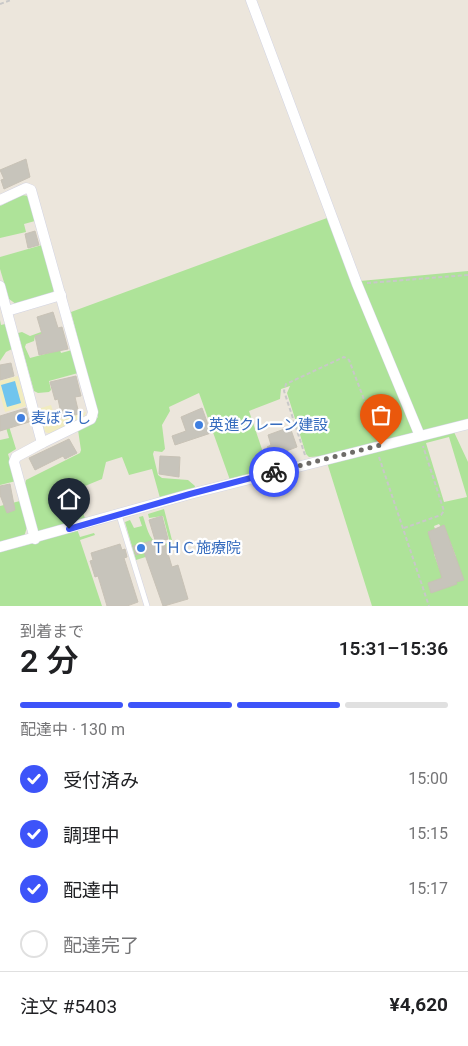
<!DOCTYPE html>
<html lang="ja">
<meta charset="utf-8">
<style>
body{margin:0;font-family:Roboto,"Noto Sans JP",sans-serif;background:#f6f6f6;color:#202124;height:100vh;display:flex;flex-direction:column;font-size:19px;white-space:nowrap}
*{box-sizing:border-box;margin:0}
p{font-size:16px;color:#757577}
.icon{flex:none;width:28px;height:28px;fill:none;stroke:currentColor;stroke-width:2;stroke-linecap:round;stroke-linejoin:round}
.map{position:relative;height:606px;overflow:hidden}
.sheet{display:flex;flex-direction:column;background:#fff;flex:1}
.sheet>*{flex:none}
.pin{position:absolute;display:grid;place-items:center;width:42px;height:42px;color:#fff;margin:-51px -21px;border-radius:50% 50% 50% 0;rotate:-45deg;box-shadow:0 0 5px #0007}
.pin .icon{rotate:45deg}
.courier{position:absolute;display:grid;place-items:center;width:50px;height:50px;margin:-25px;border:4px solid #3d54f9;border-radius:50%;background:#fff;color:#222;box-shadow:0 1px 6px #0007}
.headline em{font-style:normal;font-weight:600}
.headline div{display:flex;flex-direction:column-reverse}
.headline{display:flex;align-items:center;justify-content:space-between;height:85px;padding:0 20px}
h1{font-size:32px;font-weight:600;line-height:38px}
.bar{display:grid;grid-template-columns:repeat(4,1fr);gap:8px 5px;align-content:center;height:60px;padding:0 20px}
.bar i{height:6px;border-radius:4px;background:#e0e0e0}
.bar .on{background:#3d54f9}
.bar p{grid-column:span 4}
.line{display:flex;align-items:center;gap:12px;padding:0 20px;border-top:1px solid #e0e0e0}
.line div{flex:1}
ol{padding:0 20px;list-style:none}
li{display:flex;align-items:center;gap:15px;height:55px}
li p{margin-inline-start:auto}
li .icon{padding:5px;border-radius:50%;background:#3d54f9;color:#fff;stroke-width:4}
li:last-child{color:#757577}
li i{width:28px;height:28px;border:2px solid #e0e0e0;border-radius:50%}
.map>svg:first-child{display:block}
.green{fill:#aee399;fill-rule:evenodd}
.sand{fill:#f1ecbf}
.water{fill:#70c5ee}
.building{fill:#c7c4bb;stroke:#c8c2b6}
.lines{fill:none;stroke-linecap:round;stroke-linejoin:round}
.lane-casing{stroke:#d2d4e3;stroke-width:6}
.street-casing{stroke:#d2d4e3;stroke-width:11}
.path{stroke:#c8c8c8;stroke-width:2;stroke-dasharray:4 2.5;stroke-linecap:butt}
.lane{stroke:#fff;stroke-width:5}
.street{stroke:#fff;stroke-width:10}
.done{stroke:#6e6c68;stroke-width:5;stroke-dasharray:0 9}
.route{stroke:#3d54f9;stroke-width:6}
.shop-dot{fill:#3f7fe0;stroke:#fff;stroke-width:2}
.labels{text-anchor:middle;stroke-width:4.5;stroke-linejoin:round;paint-order:stroke}
.shop-label{font-size:15px;fill:#366cbe;stroke:#fff;text-anchor:start}
</style>
<div class="map">
<svg width="468" height="606" viewBox="0 0 468 606">
<rect width="100%" height="100%" fill="#ece6dc"/>
<g class="green">
<polygon points="22,195 28,196 35,221 24,224 26,232 0,238 0,206"/>
<path d="M327,218L365,311L360,281L468,271V421L454,432L468,462V606H372L325,456L309,457L306,454L287,393L290,386L281,389L280,399L249,411L269,470L230,480L199,393L169,407L170,411L162,425L165,449L162,452L154,451L153,454L158,475L162,478L188,480L195,486L194,491L160,498L152,469L129,475L122,457L106,462L102,479L85,486L81,507L86,521L75,524L80,537L94,533L95,535L80,540L102,606H0V552L41,541L43,539L42,533L36,530L25,484L26,480L80,453L81,450L78,430L94,422L98,417L71,312ZM449,437L467,497L444,502L426,443ZM439,524L441,527L444,526L456,557L439,568L434,554L445,550L428,532L435,529L434,526Z"/>
<polygon points="42,245 55,288 52,294 16,304 9,299 0,269 0,257"/>
<polygon points="0,320 1,325 5,324 12,349 6,352 0,361"/>
<polygon points="55,327 56,329 35,336 34,341 26,344 25,347 30,358 60,350 61,353 72,350 78,373 49,381 51,390 49,392 38,393 34,391 18,333 22,332 30,336"/>
<polygon points="8,423 16,449 8,454 16,481 0,485 0,440 9,438 5,424"/>
<polygon points="20,501 27,527 24,537 0,543 0,506"/>
<path d="M164,509L174,548L136,560L125,522L130,520L134,528L142,526L139,517L143,516C147,528 148,537 158,545L169,543V539L163,516L149,518L148,514Z"/>
</g>
<g class="sand">
<polygon points="18,376 26,406 5,412 0,394 0,381"/>
<polygon points="51,405 56,421 86,412 84,417 51,434 45,432 38,409"/>
</g>
<polygon class="water" points="15,381 21,403 7,407 1,385"/>
<g class="building">
<polygon points="26,159 30,177 4,189 1,180 4,179 0,170"/>
<polygon points="35,231 39,245 28,248 25,234"/>
<polygon points="53,312 58,328 62,327 68,349 39,355 35,336 42,334 37,317"/>
<polygon points="11,363 14,376 0,380 0,365"/>
<polygon points="76,376 81,396 75,397 79,414 62,418 58,399 55,400 50,382"/>
<polygon points="26,408 29,422 0,431 0,416"/>
<polygon points="202,408 211,433 175,445 172,436 186,431 181,417"/>
<polygon points="290,427 297,447 270,457 267,447 271,445 268,435"/>
<polygon points="69,439 77,453 65,459 63,456 35,470 29,458"/>
<polygon points="160,456 180,457 179,477 159,474"/>
<polygon points="10,484 15,510 7,513 0,495 0,486"/>
<polygon points="162,516 168,539 164,540 172,567 178,565 188,599 164,606 163,606 144,552 136,555 133,546 155,540 149,520"/>
<polygon points="444,525 464,580 456,582 457,584 431,593 428,583 442,578 428,532"/>
<polygon points="120,544 122,550 125,549 127,557 124,558 138,602 127,606 107,606 98,576 95,577 90,561 93,560 91,553"/>
</g>
<g class="lines">
<defs>
<polyline id="lane" points="119,515 147,606"/>
<g id="street">
<polyline points="251,0 357,284 420,436"/>
<polyline points="0,200 26,188 31,190 93,412 91,419 42,443 0,286"/>
<polyline points="7,311 61,295"/>
<polyline points="35,539 14,462 16,457 42,443"/>
<polyline points="0,547 190,494 468,424"/>
</g>
</defs>
<use href="#lane" class="lane-casing"/>
<use href="#street" class="street-casing"/>
<g class="path">
<polyline points="0,4 11,0"/>
<polyline points="367,283 468,275"/>
<polyline points="305,455 284,391 286,384 344,357 349,360 378,436"/>
<polyline points="379,457 429,606"/>
<polyline points="404,528 441,515 444,511 423,446"/>
</g>
<use href="#lane" class="lane"/>
<use href="#street" class="street"/>
</g>
<g class="lines">
<polyline class="done" points="274,472 381,445"/>
<polyline class="route" points="69,529 190,494 274,472"/>
</g>
<g class="shop-dot">
<circle cx="21" cy="418" r="5"/>
<circle cx="199" cy="425" r="5"/>
<circle cx="141" cy="548" r="5"/>
</g>
<g class="labels">
<g class="shop-label">
<text x="31" y="423">麦ぼうし</text>
<text x="209" y="430">英進クレーン建設</text>
<text x="151" y="553">ＴＨＣ施療院</text>
</g>
</g>
</svg>
<div class="pin" style="left:381px;top:445px;background:#ea580c"><svg class="icon" aria-label="bag" viewBox="0 0 24 24"><path d="M5 8h14l-1 12H6zM9 8a3 3 0 0 1 6 0"/></svg></div>
<div class="pin" style="left:69px;top:529px;background:#1f2937"><svg class="icon" aria-label="home" viewBox="0 0 24 24"><path d="M3 11l9-7 9 7M6 9v11h12V9"/></svg></div>
<div class="courier" style="left:274px;top:472px"><svg class="icon" aria-label="bike" viewBox="0 0 24 24"><circle cx="6" cy="16" r="4"/><circle cx="18" cy="16" r="4"/><path d="M6 16l4-8h5l3 8M10 8l3 8H6M13 5h3"/></svg></div>
</div>
<section class="sheet">
<div class="headline"><div><h1>2 分</h1><p>到着まで</p></div><em>15:31–15:36</em></div>
<div class="bar"><i class="on"></i><i class="on"></i><i class="on"></i><i></i><p>配達中 · 130 m</p></div>
<ol>
<li><svg class="icon" aria-label="check" viewBox="0 0 24 24"><path d="M5 12l5 5 9-10"/></svg>受付済み<p>15:00</p></li>
<li><svg class="icon" aria-label="check" viewBox="0 0 24 24"><path d="M5 12l5 5 9-10"/></svg>調理中<p>15:15</p></li>
<li><svg class="icon" aria-label="check" viewBox="0 0 24 24"><path d="M5 12l5 5 9-10"/></svg>配達中<p>15:17</p></li>
<li><i></i>配達完了</li>
</ol>
<div class="line" style="height:65px"><div>注文 #5403</div><b>¥4,620</b></div>
</section>
